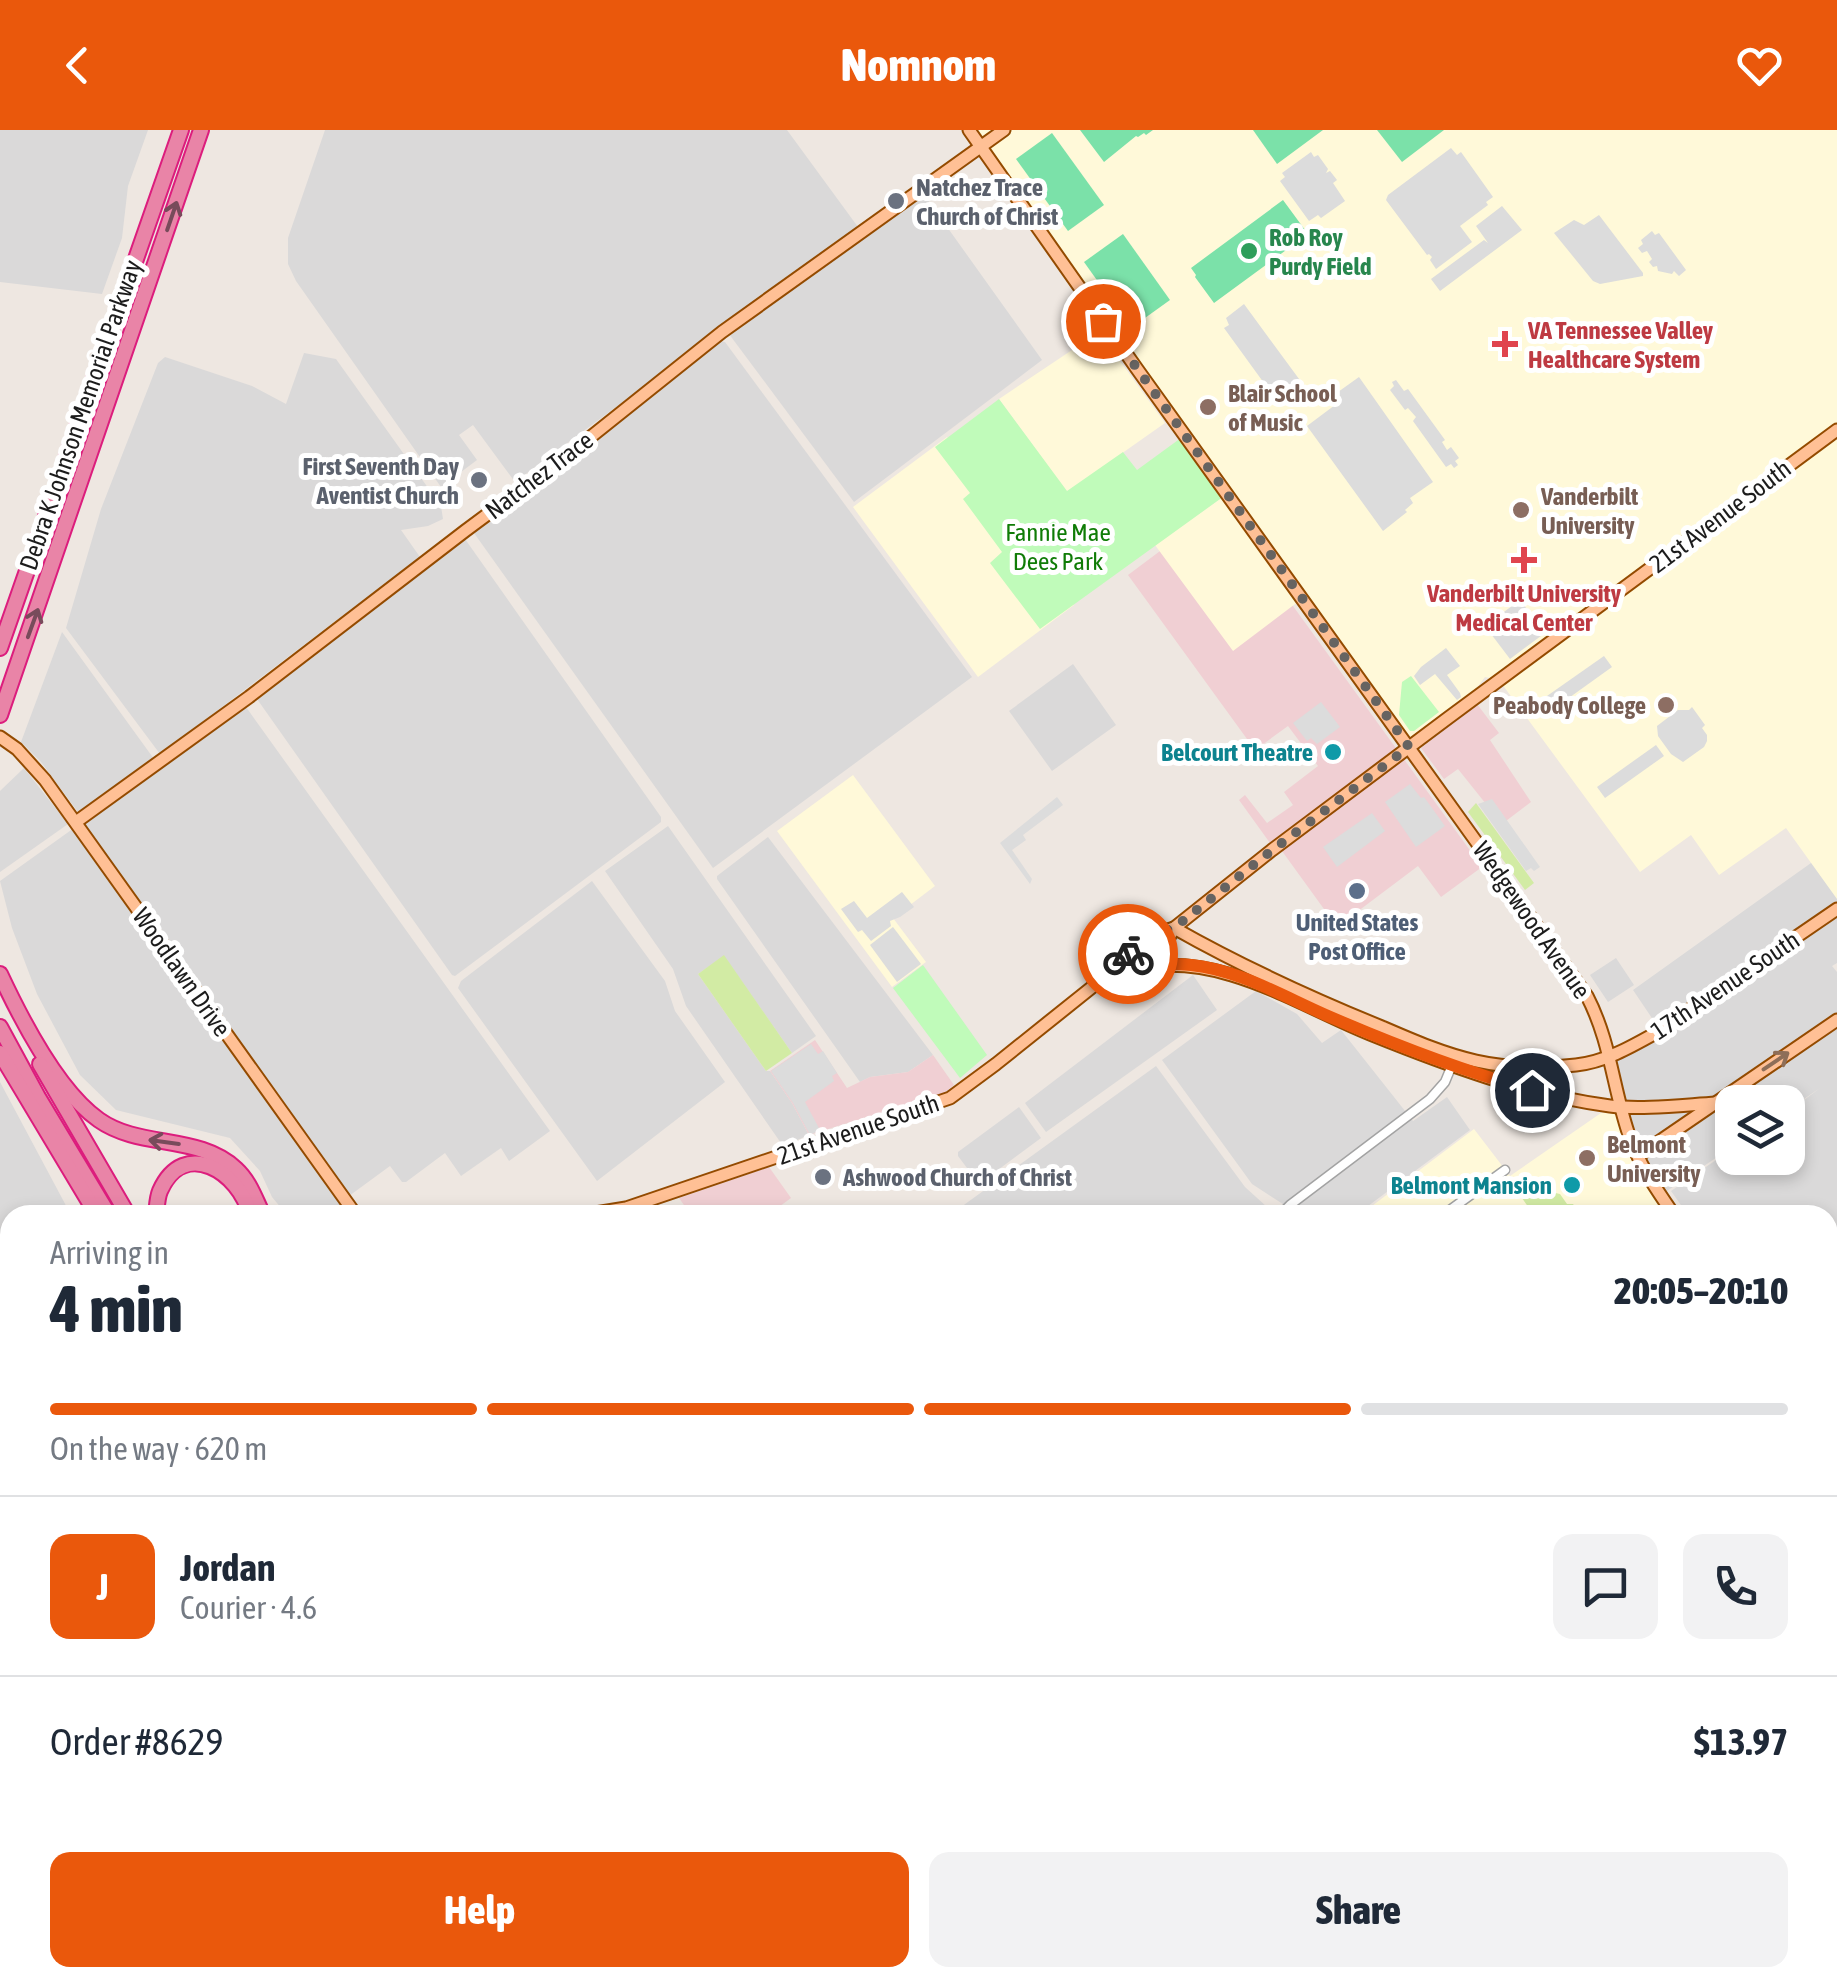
<!DOCTYPE html>
<meta charset="utf-8">
<style>
body{margin:0;font-family:"Asap Condensed",sans-serif;background:#f2f2f3;color:#1f2937;height:100vh;display:flex;flex-direction:column;font-size:38px;white-space:nowrap}
*{box-sizing:border-box;margin:0}
p{font-size:32px;color:#747a83}
.icon{flex:none;width:55px;height:55px;fill:none;stroke:currentColor;stroke-width:2;stroke-linecap:round;stroke-linejoin:round}
.map{position:relative;flex:1;overflow:hidden}
.panel{position:absolute;left:0px;top:1075px;width:1838px;height:782px;display:flex;flex-direction:column;background:#fff;border-radius:30px 30px 0 0;box-shadow:0 5px 15px #0003}
.panel>*{flex:none}
.buttons{position:absolute;left:1715px;top:955px;display:grid;gap:20px}
.buttons a{display:grid;place-items:center;width:90px;height:90px;border-radius:20px;background:#fff;box-shadow:0 5px 15px #0003;font-size:50px}
.pin{position:absolute;display:grid;place-items:center;width:85px;height:85px;color:#fff;margin:-42px;border:5px solid #fff;border-radius:50%;box-shadow:0 2px 10px #0007}
.courier{position:absolute;display:grid;place-items:center;width:100px;height:100px;margin:-50px;border:8px solid #ea580c;border-radius:50%;background:#fff;color:#222;box-shadow:0 2px 12px #0007}
.summary em{font-style:normal;font-weight:800}
.summary div{display:flex;flex-direction:column-reverse}
.summary{display:flex;align-items:center;justify-content:space-between;height:170px;padding:0 50px}
h1{font-size:65px;font-weight:800;line-height:75px}
.bar{display:grid;grid-template-columns:repeat(4,1fr);gap:15px 10px;align-content:center;height:120px;padding:0 50px}
.bar i{height:12px;border-radius:8px;background:#e0e1e3}
.bar .current{background:#ea580c}
.bar p{grid-column:span 4}
.line{display:flex;align-items:center;gap:25px;padding:0 50px;border-top:2px solid #e0e1e3}
.line div{flex:1}
.round{display:grid;place-items:center;flex:none;width:105px;height:105px;border-radius:20px;background:#f2f2f3}
.button{display:flex;gap:20px;margin-top:auto;padding:20px 50px}
.button a{flex:1;height:115px;border-radius:20px;background:#ea580c;color:#fff;font-size:40px;font-weight:800;line-height:115px;text-align:center}
.button a+a{background:#f2f2f3;color:#1f2937}
header{display:flex;justify-content:space-between;align-items:center;height:130px;padding:0 50px;background:#ea580c;color:#fff;font-size:45px;font-weight:800}
.map>svg:first-child{display:block}
.residential{fill:#dad9d9}
.commercial{fill:#f0cfd3}
.education{fill:#fff9d9}
.grass{fill:#d2eba4}
.park{fill:#c0fbba}
.pitch{fill:#7be1a9}
.parking{fill:#dcdcdc}
.lines{fill:none;stroke-linecap:round;stroke-linejoin:round}
.minor-casing{stroke:#a3a3a3;stroke-width:11}
.major-casing{stroke:#944b00;stroke-width:15}
.highway-casing{stroke:#dc1d7d;stroke-width:18}
.minor{stroke:#fff;stroke-width:8}
.major{stroke:#ffc095;stroke-width:11}
.highway{stroke:#e984a7;stroke-width:14}
.oneway{stroke:#784b5b}
.oneway2{stroke:#8e6e58}
.done{stroke:#666361;stroke-width:10;stroke-dasharray:0 18}
.route{stroke:#ea580c;stroke-width:12}
.worship-dot{fill:#6b7280;stroke:#fff;stroke-width:4}
.leisure-dot{fill:#2e9e5b;stroke:#fff;stroke-width:4}
.health-dot{fill:#e0444e;stroke:#fff;stroke-width:4}
.education-dot{fill:#8d6e63;stroke:#fff;stroke-width:4}
.culture-dot{fill:#0f9aa8;stroke:#fff;stroke-width:4}
.service-dot{fill:#5c6f8a;stroke:#fff;stroke-width:4}
.labels{text-anchor:middle;stroke-width:10;stroke-linejoin:round;paint-order:stroke}
.worship-label{font-size:25px;font-weight:bold;fill:#5b616d;stroke:#fff;text-anchor:start}
.leisure-label{font-size:25px;font-weight:bold;fill:#27864d;stroke:#fff;text-anchor:start}
.health-label{font-size:25px;font-weight:bold;fill:#be3a42;stroke:#fff;text-anchor:start}
.education-label{font-size:25px;font-weight:bold;fill:#785e54;stroke:#fff;text-anchor:start}
.street-label{font-size:25px;fill:#1c1c1c;stroke:#fff}
.park-label{font-size:25px;fill:#107c07;stroke:#fff}
.culture-label{font-size:25px;font-weight:bold;fill:#0d838f;stroke:#fff;text-anchor:end}
.service-label{font-size:25px;font-weight:bold;fill:#4e5e75;stroke:#fff}
</style>
<header><svg class="icon" aria-label="back" viewBox="0 0 24 24"><path d="M15 5l-7 7 7 7"/></svg>Nomnom<svg class="icon" aria-label="heart" viewBox="0 0 24 24"><path d="M12 20l-8-8c-3-5 5-10 8-4 3-6 11-1 8 4z"/></svg></header>
<div class="map">
<svg width="1837" height="1856" viewBox="0 0 1837 1856">
<rect width="100%" height="100%" fill="#eee7e1"/>
<g class="residential">
<polygon points="0,0 148,0 128,56 122,108 102,164 0,152"/>
<polygon points="325,0 787,0 858,97 515,352 473,295 459,305 477,330 441,357 296,151 288,134 288,108"/>
<polygon points="925,66 1042,230 854,372 729,204"/>
<polygon points="720,211 725,212 972,547 713,738 474,403 474,398"/>
<polygon points="304,223 336,229 441,376 443,389 428,396 401,400 420,427 160,624 66,498 101,379 158,233 165,227 252,256 286,274"/>
<polygon points="465,409 661,687 661,692 455,846 452,845 257,569 461,410"/>
<polygon points="62,502 154,629 78,682 41,632 21,612"/>
<polygon points="1073,534 1116,595 1052,641 1009,581"/>
<polygon points="246,577 550,1001 509,1031 501,1018 461,1046 445,1023 406,1052 402,1052 390,1036 349,1066 86,697 85,692"/>
<polygon points="24,638 68,694 0,742 0,661"/>
<polygon points="1837,664 1837,833 1832,836 1837,842 1837,1208 1828,1214 1828,1085 1688,1085 1671,1061 1732,1019 1732,1028 1788,1028 1788,982 1820,958 1788,980 1788,972 1732,972 1732,1017 1661,1065 1628,995 1610,926 1660,900 1633,860 1811,733"/>
<polygon points="668,696 816,906 792,923 724,826 698,844 766,941 770,941 792,973 809,1005 783,1016 686,876 673,839 605,741"/>
<polygon points="74,698 350,1085 287,1085 272,1067 260,1041 230,1008 116,980 80,945 37,864 12,798 0,751"/>
<polygon points="768,707 933,925 908,942 870,947 860,952 717,749 717,746"/>
<polygon points="592,751 665,851 675,881 725,952 597,1051 458,858 461,851"/>
<polygon points="1616,828 1634,855 1608,872 1590,845"/>
<polygon points="1193,845 1217,880 1046,1002 1025,973"/>
<polygon points="1256,861 1297,884 1322,913 1341,900 1413,991 1447,967 1470,1000 1356,1085 1300,1085 1252,1054 1162,930"/>
<polygon points="1156,936 1245,1057 1276,1085 950,1085"/>
<polygon points="0,952 71,1085 10,1085 10,1140 0,1151 10,1179 10,1237 0,1240"/>
<polygon points="1019,977 1041,1008 979,1054 958,1026 958,1022"/>
<polygon points="10,1267 10,1799 0,1775 0,1270"/>
<polygon points="1837,1446 1837,1705 1828,1712 1828,1458"/>
<polygon points="1828,1805 1837,1818 1837,1856 1693,1856 1686,1848 1828,1848"/>
<polygon points="203,1848 531,1848 536,1856 202,1856"/>
<polygon points="550,1848 728,1848 716,1856 547,1856 546,1852"/>
<polygon points="949,1848 1219,1848 1206,1856 955,1856"/>
<polygon points="1409,1848 1505,1848 1511,1856 1398,1856"/>
<polygon points="1520,1848 1657,1848 1647,1856 1526,1856"/>
</g>
<g class="commercial">
<polygon points="1219,377 1222,378 1482,737 1441,767 1418,736 1337,797 1274,710 1270,713 1239,670 1245,665 1267,693 1293,675 1284,662 1318,636 1288,596 1255,620 1128,445"/>
<polygon points="1477,574 1499,603 1490,610 1531,672 1502,694 1458,639 1444,649 1421,618"/>
<polygon points="815,910 847,958 870,947 908,942 933,925 954,955 944,963 809,1005 792,973 770,941"/>
<polygon points="769,1037 791,1068 768,1085 691,1085 679,1068"/>
<polygon points="1221,1848 1338,1848 1344,1856 1208,1856"/>
</g>
<g class="education">
<polygon points="972,0 1837,0 1837,769 1786,698 1719,745 1691,705 1640,742 1499,550 1485,547 1463,576 1409,617 1303,468 1233,521 1155,415 1227,364"/>
<polygon points="1099,202 1165,293 1067,362 999,269"/>
<polygon points="947,307 1074,475 978,547 853,377"/>
<polygon points="853,645 935,756 893,788 926,832 892,857 777,701"/>
<polygon points="1622,980 1629,1006 1674,1085 1360,1085 1474,999 1510,1046 1601,983"/>
</g>
<g class="grass">
<polygon points="1476,673 1534,753 1525,760 1468,682"/>
<polygon points="724,825 792,923 766,941 698,844"/>
<polygon points="1518,1055 1560,1064 1567,1074 1573,1074 1581,1085 1520,1085 1529,1078 1514,1057"/>
</g>
<g class="park">
<polygon points="999,269 1067,361 1123,322 1137,340 1185,305 1227,364 1040,499 990,433 1002,422 963,369 970,363 935,317"/>
<polygon points="1411,546 1439,582 1414,601 1410,601 1399,585 1402,552"/>
<polygon points="923,835 987,925 960,948 893,858"/>
</g>
<g class="pitch">
<polygon points="1080,0 1153,0 1146,5 1144,3 1138,7 1136,6 1104,32"/>
<polygon points="1253,0 1323,0 1277,34"/>
<polygon points="1377,0 1444,0 1402,32"/>
<polygon points="1052,3 1104,75 1068,101 1016,29"/>
<polygon points="1283,70 1308,104 1214,173 1195,147 1196,145 1191,138"/>
<polygon points="1123,104 1170,170 1131,198 1084,132"/>
</g>
<g class="parking">
<polygon points="1451,18 1457,25 1461,22 1493,67 1486,72 1488,75 1460,96 1472,112 1436,139 1430,130 1432,127 1429,124 1427,125 1386,70 1388,65"/>
<polygon points="1311,22 1314,27 1318,25 1328,39 1326,43 1330,41 1337,50 1333,53 1345,71 1321,88 1318,85 1309,91 1280,51 1285,47 1282,43"/>
<polygon points="1502,76 1522,100 1440,161 1431,149 1484,110 1488,113 1476,96"/>
<polygon points="1599,85 1643,143 1643,146 1600,154 1593,151 1554,103 1574,90 1584,95"/>
<polygon points="1652,101 1655,105 1659,103 1686,140 1679,146 1674,141 1672,144 1658,141 1657,136 1653,137 1649,132 1652,129 1647,121 1642,123 1638,118 1643,114 1641,110"/>
<polygon points="1244,174 1302,253 1284,267 1274,257 1269,260 1224,198 1229,195 1226,188"/>
<polygon points="1359,247 1433,352 1410,368 1413,373 1405,380 1407,382 1383,401 1307,296 1339,272 1338,262"/>
<polygon points="1396,250 1404,261 1408,259 1445,310 1442,312 1447,320 1451,317 1459,328 1455,331 1458,335 1454,338 1451,334 1446,337 1413,291 1416,287 1408,278 1405,280 1390,260 1394,256 1392,252"/>
<polygon points="1520,470 1545,503 1510,529 1485,496"/>
<polygon points="1446,518 1460,536 1447,545 1460,563 1461,567 1457,570 1435,544 1420,555 1414,546 1421,537"/>
<polygon points="1604,526 1612,537 1545,585 1537,573"/>
<polygon points="1321,572 1340,597 1317,614 1311,608 1307,611 1293,593"/>
<polygon points="1692,577 1705,595 1702,598 1707,605 1707,611 1704,617 1683,632 1671,624 1658,606 1657,596 1678,580 1689,580"/>
<polygon points="1656,615 1664,626 1605,668 1597,657"/>
<polygon points="1410,654 1421,668 1424,667 1445,696 1416,717 1385,672"/>
<polygon points="1057,667 1063,675 1023,705 1026,710 1012,720 1032,749 1030,754 1000,713"/>
<polygon points="1492,669 1540,737 1534,741 1531,738 1526,741 1478,674"/>
<polygon points="1372,683 1385,701 1337,737 1323,717"/>
<polygon points="902,762 914,777 900,787 890,791 891,796 871,811 862,800 858,802 841,779 854,771 867,788"/>
<polygon points="893,797 921,834 897,852 870,815"/>
<polygon points="811,914 818,924 823,921 837,943 832,946 834,951 805,972 820,1000 810,1005 793,973 771,941"/>
</g>
<g class="lines">
<defs>
<g id="minor">
<polyline points="1287,1085 1283,1082 1290,1075 1430,969 1445,952 1452,935"/>
<polyline points="1443,1085 1505,1040"/>
<polyline points="1828,1721 1837,1713"/>
<polyline points="729,1856 742,1848"/>
<polyline points="1659,1856 1669,1848"/>
</g>
<g id="major">
<path d="M969,0L1137,239L1587,866C1610,910 1613,957 1628,1002C1638,1033 1656,1059 1674,1085"/>
<polyline points="0,607 17,619 45,650 356,1085"/>
<polyline points="76,692 249,567 465,401 578,317 722,202 1004,0"/>
<path d="M1174,798C1241,836 1311,868 1382,897C1412,910 1444,924 1476,931C1508,938 1543,939 1576,935C1604,932 1629,918 1654,904L1837,779"/>
<path d="M1140,838C1223,823 1296,874 1370,904C1447,935 1527,965 1610,976C1642,980 1683,975 1716,973"/>
<path d="M1101,850H1107C1133,838 1162,826 1174,798L1272,720L1448,588L1837,300"/>
<polyline points="1638,1026 1837,890"/>
<path d="M583,1085L626,1078L950,968L996,934L1101,850L1102,844C1125,826 1145,805 1174,798"/>
<polyline points="0,1252 10,1247"/>
<polyline points="1828,1265 1837,1272"/>
<polyline points="1828,1394 1837,1386"/>
<polyline points="1313,1856 1324,1848"/>
</g>
<g id="highway">
<polyline points="0,518 181,0"/>
<polyline points="0,585 201,0"/>
<path d="M0,844C21,889 59,962 99,990C140,1019 199,1004 236,1039C250,1052 255,1069 263,1085"/>
<polyline points="0,897 38,967 109,1085"/>
<polyline points="0,923 97,1085"/>
<polyline points="40,934 128,1085"/>
<path d="M156,1085C157,1077 157,1068 160,1061C184,1007 240,1042 250,1085"/>
<polyline points="120,1856 121,1848"/>
<polyline points="140,1856 141,1848"/>
</g>
</defs>
<use href="#minor" class="minor-casing"/>
<use href="#major" class="major-casing"/>
<use href="#highway" class="highway-casing"/>
<use href="#minor" class="minor"/>
<use href="#major" class="major"/>
<use href="#highway" class="highway"/>
</g>
<defs><path id="oneway-shaft" d="M-6 0H5M1.5-3L5.5 0L1.5 3" fill="none" stroke-width="1.6" stroke-linecap="round" stroke-linejoin="round" transform="scale(2.5)"/></defs>
<g class="oneway">
<use href="#oneway-shaft" transform="translate(172 86) rotate(-71)"/>
<use href="#oneway-shaft" transform="translate(33 493) rotate(-70)"/>
<use href="#oneway-shaft" transform="translate(164 1012) rotate(-172)"/>
</g>
<use class="oneway2" href="#oneway-shaft" transform="translate(1776 931) rotate(-34)"/>
<g class="lines">
<polyline class="done" points="1103,191 1409,617 1266,725 1174,798 1156,803 1128,824"/>
<path class="route" d="M1128,824L1102,844L1101,850C1112,850 1119,843 1130,840C1149,834 1171,833 1191,835C1240,840 1284,867 1328,886C1395,915 1462,941 1532,960"/>
</g>
<g class="worship-dot">
<circle cx="896" cy="71" r="10"/>
<circle cx="479" cy="350" r="10"/>
<circle cx="823" cy="1047" r="10"/>
</g>
<circle class="leisure-dot" cx="1249" cy="121" r="10"/>
<g class="health-dot">
<path d="M1500 199h10v10h10v10h-10v10h-10v-10h-10v-10h10z"/>
<path d="M1519 415h10v10h10v10h-10v10h-10v-10h-10v-10h10z"/>
</g>
<g class="education-dot">
<circle cx="1208" cy="277" r="10"/>
<circle cx="1521" cy="380" r="10"/>
<circle cx="1666" cy="575" r="10"/>
<circle cx="1587" cy="1028" r="10"/>
</g>
<g class="culture-dot">
<circle cx="1333" cy="622" r="10"/>
<circle cx="1572" cy="1055" r="10"/>
</g>
<circle class="service-dot" cx="1357" cy="761" r="10"/>
<g class="labels">
<g class="worship-label">
<text x="916" y="66">Natchez Trace<tspan x="916" dy="29">Church of Christ</tspan></text>
<text x="459" y="345" text-anchor="end">First Seventh Day<tspan x="459" dy="29">Aventist Church</tspan></text>
<text x="843" y="1056">Ashwood Church of Christ</text>
</g>
<g class="leisure-label">
<text x="1269" y="116">Rob Roy<tspan x="1269" dy="29">Purdy Field</tspan></text>
</g>
<g class="health-label">
<text x="1528" y="209">VA Tennessee Valley<tspan x="1528" dy="29">Healthcare System</tspan></text>
<text x="1524" y="472" text-anchor="middle">Vanderbilt University<tspan x="1524" dy="29">Medical Center</tspan></text>
</g>
<g class="education-label">
<text x="1228" y="272">Blair School<tspan x="1228" dy="29">of Music</tspan></text>
<text x="1541" y="375">Vanderbilt<tspan x="1541" dy="29">University</tspan></text>
<text x="1646" y="584" text-anchor="end">Peabody College</text>
<text x="1607" y="1023">Belmont<tspan x="1607" dy="29">University</tspan></text>
</g>
<g class="street-label">
<text transform="translate(80 285) rotate(-71)" y="9">Debra K Johnson Memorial Parkway</text>
<text transform="translate(539 345) rotate(-37)" y="9">Natchez Trace</text>
<text transform="translate(1720 386) rotate(-37)" y="9">21st Avenue South</text>
<text transform="translate(1532 790) rotate(55)" y="9">Wedgewood Avenue</text>
<text transform="translate(182 842) rotate(55)" y="9">Woodlawn Drive</text>
<text transform="translate(1725 855) rotate(-34)" y="9">17th Avenue South</text>
<text transform="translate(858 999) rotate(-19)" y="9">21st Avenue South</text>
</g>
<g class="park-label">
<text x="1058" y="411">Fannie Mae<tspan x="1058" dy="29">Dees Park</tspan></text>
</g>
<g class="culture-label">
<text x="1313" y="631">Belcourt Theatre</text>
<text x="1552" y="1064">Belmont Mansion</text>
</g>
<g class="service-label">
<text x="1357" y="801">United States<tspan x="1357" dy="29">Post Office</tspan></text>
</g>
</g>
</svg>
<div class="buttons">
<a><svg class="icon" aria-label="layers" viewBox="0 0 24 24"><path d="M12 4l9 5-9 5-9-5zM3 14l9 5 9-5"/></svg></a>
</div>
<div class="pin" style="left:1103px;top:191px;background:#ea580c"><svg class="icon" aria-label="bag" viewBox="0 0 24 24"><path d="M5 8h14l-1 12H6zM9 8a3 3 0 0 1 6 0"/></svg></div>
<div class="pin" style="left:1532px;top:960px;background:#1f2937"><svg class="icon" aria-label="home" viewBox="0 0 24 24"><path d="M3 11l9-7 9 7M6 9v11h12V9"/></svg></div>
<div class="courier" style="left:1128px;top:824px"><svg class="icon" aria-label="bike" viewBox="0 0 24 24"><circle cx="6" cy="16" r="4"/><circle cx="18" cy="16" r="4"/><path d="M6 16l4-8h5l3 8M10 8l3 8H6M13 5h3"/></svg></div>
<section class="panel">
<div class="summary"><div><h1>4 min</h1><p>Arriving in</p></div><em>20:05–20:10</em></div>
<div class="bar"><i class="current"></i><i class="current"></i><i class="current"></i><i></i><p>On the way · 620 m</p></div>
<div class="line" style="height:180px"><b class="round" style="background:#ea580c;color:#fff">J</b><div><b>Jordan</b><p>Courier · 4.6</p></div><a class="round"><svg class="icon" aria-label="chat" viewBox="0 0 24 24"><path d="M4 5h16v11H9l-5 4z"/></svg></a><a class="round"><svg class="icon" aria-label="phone" viewBox="0 0 24 24"><path d="M5 4h4l2 5-3 2q2 4 5 5l2-3 5 2v4C11 20 4 13 5 4z"/></svg></a></div>
<div class="line" style="height:130px"><div>Order #8629</div><b>$13.97</b></div>
<div class="button"><a>Help</a><a>Share</a></div>
</section>
</div>
